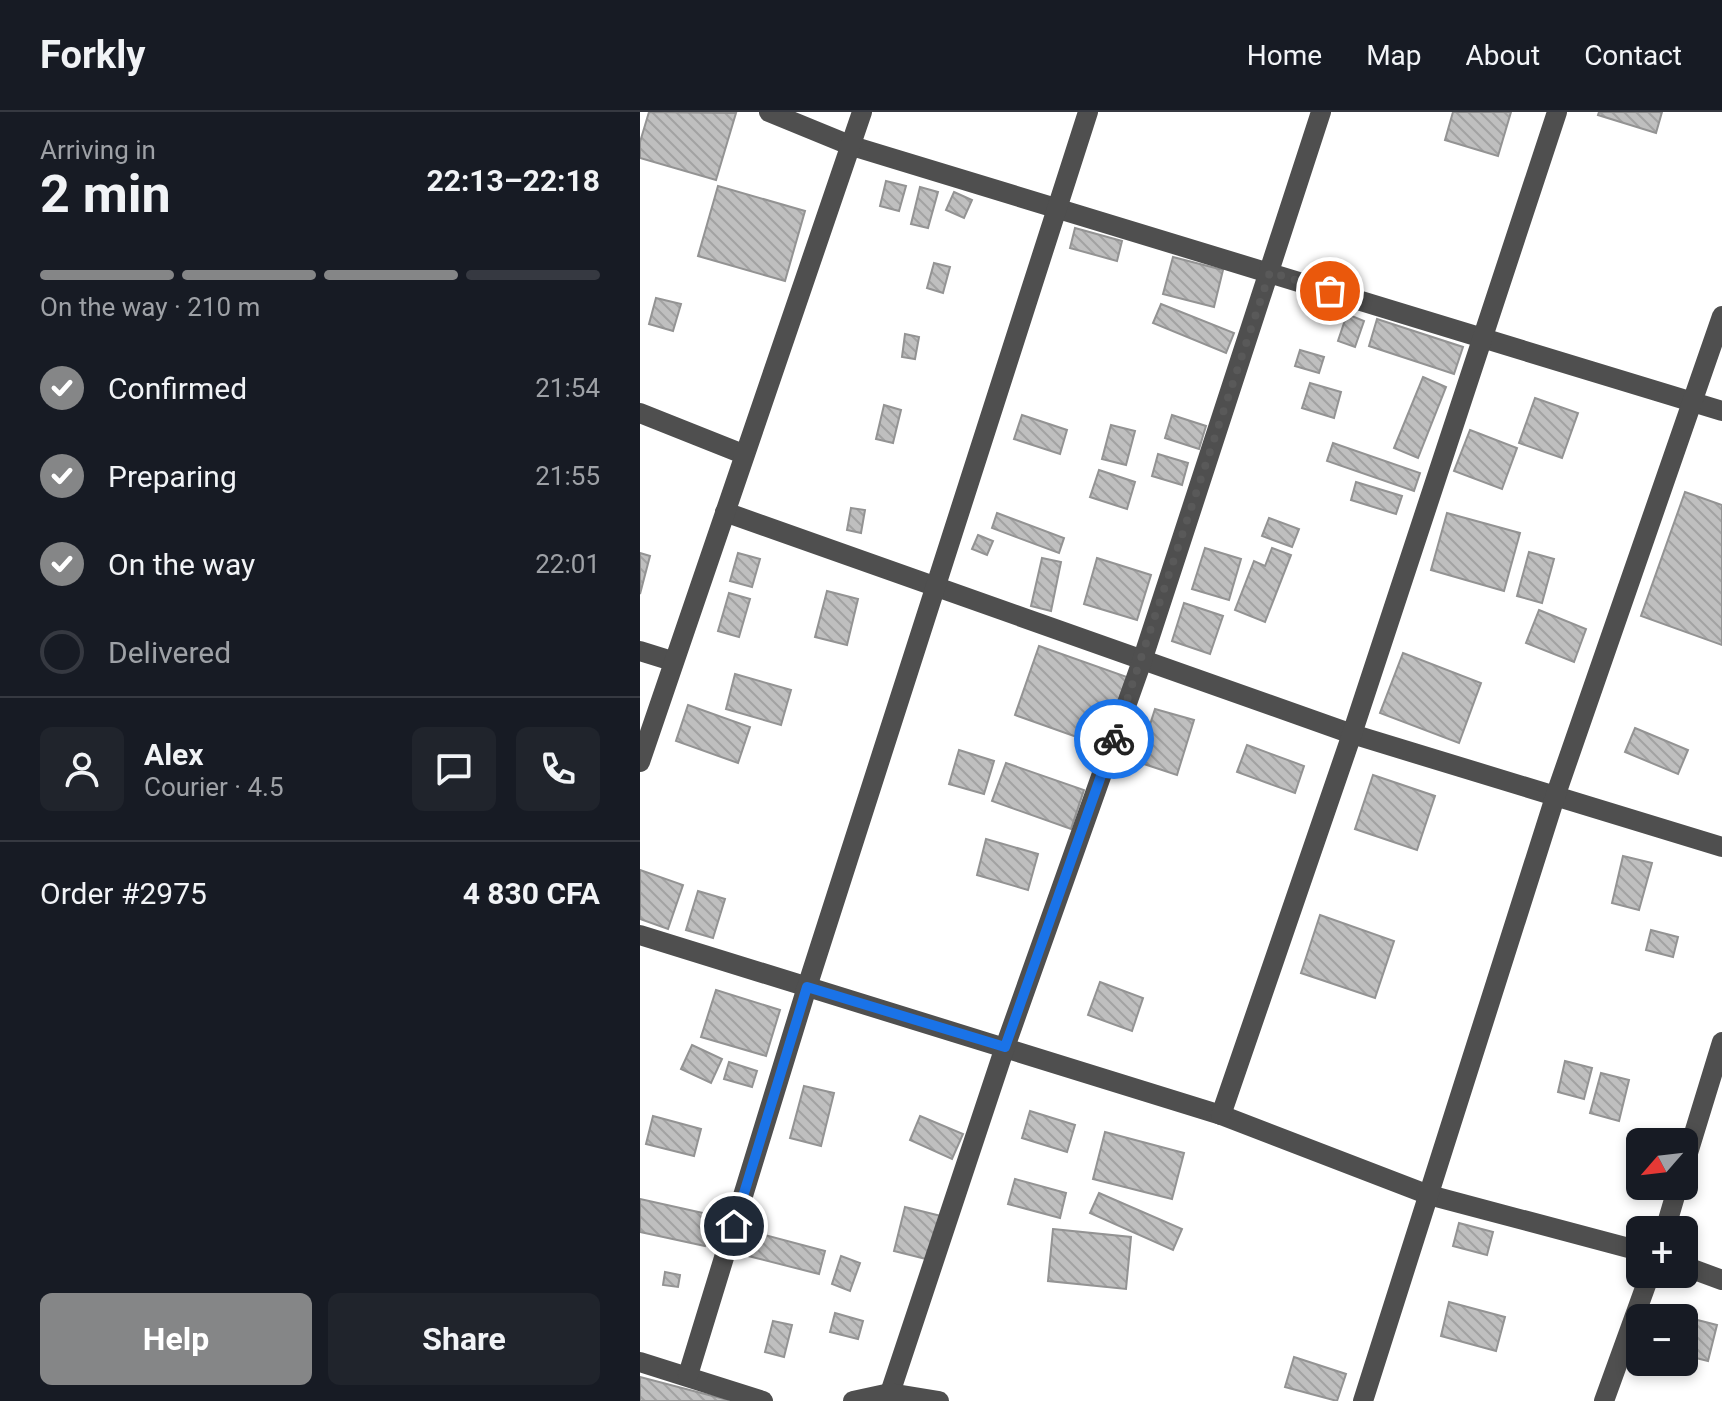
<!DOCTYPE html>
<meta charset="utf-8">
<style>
body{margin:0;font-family:Roboto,sans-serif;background:#20242c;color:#f1f3f6;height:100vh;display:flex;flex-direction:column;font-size:30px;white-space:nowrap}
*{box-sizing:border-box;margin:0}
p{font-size:26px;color:#9ea1a6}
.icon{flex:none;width:44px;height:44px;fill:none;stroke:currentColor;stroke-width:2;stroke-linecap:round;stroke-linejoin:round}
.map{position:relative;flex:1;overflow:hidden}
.side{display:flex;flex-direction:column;background:#171b24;width:640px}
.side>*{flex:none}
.needle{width:52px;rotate:242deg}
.buttons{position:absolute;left:986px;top:1016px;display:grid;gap:16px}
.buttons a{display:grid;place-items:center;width:72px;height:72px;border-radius:12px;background:#171b24;box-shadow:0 4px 12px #0003;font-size:40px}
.pin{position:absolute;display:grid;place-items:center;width:68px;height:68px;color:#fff;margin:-34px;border:4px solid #fff;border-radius:50%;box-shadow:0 2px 8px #0007}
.courier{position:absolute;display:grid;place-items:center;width:80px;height:80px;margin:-40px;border:6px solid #1a73e8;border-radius:50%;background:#fff;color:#222;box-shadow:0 2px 10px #0007}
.head em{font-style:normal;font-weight:700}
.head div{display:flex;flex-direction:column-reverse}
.head{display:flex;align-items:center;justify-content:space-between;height:136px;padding:0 40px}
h1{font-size:52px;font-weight:700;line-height:60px}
.bar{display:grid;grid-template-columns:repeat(4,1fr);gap:12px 8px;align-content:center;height:96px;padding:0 40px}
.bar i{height:10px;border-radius:6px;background:#363941}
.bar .on{background:#858687}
.bar p{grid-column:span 4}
.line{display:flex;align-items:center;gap:20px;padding:0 40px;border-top:2px solid #363941}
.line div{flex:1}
.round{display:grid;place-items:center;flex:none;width:84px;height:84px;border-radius:12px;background:#20242c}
ol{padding:0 40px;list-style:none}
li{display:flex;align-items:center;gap:24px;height:88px}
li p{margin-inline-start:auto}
li .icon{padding:8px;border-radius:50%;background:#858687;color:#fff;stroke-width:4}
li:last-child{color:#9ea1a6}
li i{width:44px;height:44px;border:4px solid #363941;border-radius:50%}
.cta{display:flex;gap:16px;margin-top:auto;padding:16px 40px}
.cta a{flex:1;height:92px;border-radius:12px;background:#858687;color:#fff;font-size:32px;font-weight:700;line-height:92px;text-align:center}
.cta a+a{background:#20242c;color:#f1f3f6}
header{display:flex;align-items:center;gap:48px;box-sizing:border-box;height:112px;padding:0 40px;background:#171b24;border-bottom:2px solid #363941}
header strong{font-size:38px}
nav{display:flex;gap:44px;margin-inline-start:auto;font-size:28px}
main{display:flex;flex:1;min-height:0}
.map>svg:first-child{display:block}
.building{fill:url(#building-back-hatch);stroke:#939393;stroke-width:2}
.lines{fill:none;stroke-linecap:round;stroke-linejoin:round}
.minor{stroke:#4f4f4f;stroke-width:20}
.done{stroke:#595959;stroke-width:8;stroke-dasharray:0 14.4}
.route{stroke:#1a73e8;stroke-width:10}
</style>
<header>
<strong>Forkly</strong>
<nav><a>Home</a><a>Map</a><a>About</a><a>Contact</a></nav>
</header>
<main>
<section class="side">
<div class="head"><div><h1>2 min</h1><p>Arriving in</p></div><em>22:13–22:18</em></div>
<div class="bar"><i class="on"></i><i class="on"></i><i class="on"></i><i></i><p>On the way · 210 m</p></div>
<ol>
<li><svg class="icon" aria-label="check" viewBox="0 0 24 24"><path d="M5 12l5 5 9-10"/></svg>Confirmed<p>21:54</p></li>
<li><svg class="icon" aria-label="check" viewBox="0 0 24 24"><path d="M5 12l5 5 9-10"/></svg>Preparing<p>21:55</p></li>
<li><svg class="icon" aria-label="check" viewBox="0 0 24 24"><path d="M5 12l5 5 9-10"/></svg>On the way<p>22:01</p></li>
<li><i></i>Delivered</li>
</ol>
<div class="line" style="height:144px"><a class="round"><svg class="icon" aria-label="person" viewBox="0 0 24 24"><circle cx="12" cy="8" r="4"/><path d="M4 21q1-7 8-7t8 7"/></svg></a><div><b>Alex</b><p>Courier · 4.5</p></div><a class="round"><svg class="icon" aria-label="chat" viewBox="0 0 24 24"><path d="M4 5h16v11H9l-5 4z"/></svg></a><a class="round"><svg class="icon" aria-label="phone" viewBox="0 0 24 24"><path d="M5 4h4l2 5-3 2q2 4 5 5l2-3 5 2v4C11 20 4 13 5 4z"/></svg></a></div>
<div class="line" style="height:104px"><div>Order #2975</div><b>4 830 CFA</b></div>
<div class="cta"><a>Help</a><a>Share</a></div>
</section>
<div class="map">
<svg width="1082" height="1289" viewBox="0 0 1082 1289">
<defs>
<pattern id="building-back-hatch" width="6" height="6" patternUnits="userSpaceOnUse" patternTransform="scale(2)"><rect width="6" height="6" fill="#bfbfbf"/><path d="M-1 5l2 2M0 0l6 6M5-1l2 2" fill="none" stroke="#a2a2a2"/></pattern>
</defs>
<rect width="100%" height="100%" fill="#fff"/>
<g class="building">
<polygon points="9,0 96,1 76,68 0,46 0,30"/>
<polygon points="813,0 871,0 858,44 805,28"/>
<polygon points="959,0 1022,0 1016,21 958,3"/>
<polygon points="246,69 266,74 259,99 240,94"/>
<polygon points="78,74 165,99 145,169 58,144"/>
<polygon points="280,75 298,80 288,116 271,112"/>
<polygon points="314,80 332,88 324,106 306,98"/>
<polygon points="435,116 482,129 477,149 430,136"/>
<polygon points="533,145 583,158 574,195 523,182"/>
<polygon points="294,151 310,155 303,181 287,176"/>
<polygon points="16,186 41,192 33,219 9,212"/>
<polygon points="521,192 594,221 586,241 513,211"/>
<polygon points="707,202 724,209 715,235 698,229"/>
<polygon points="737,207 823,235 814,262 729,234"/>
<polygon points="265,222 279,225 275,247 262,245"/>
<polygon points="660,238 684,245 679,261 655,254"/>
<polygon points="783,265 806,275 778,346 754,336"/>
<polygon points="670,271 701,280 694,306 662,296"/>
<polygon points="895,286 938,301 922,346 879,331"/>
<polygon points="244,293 261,298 253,331 236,327"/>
<polygon points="382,303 427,318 420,342 374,327"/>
<polygon points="532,303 566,314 559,337 525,326"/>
<polygon points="471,313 495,319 486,353 462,347"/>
<polygon points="830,318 877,336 862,377 814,359"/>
<polygon points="693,331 780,361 774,379 687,349"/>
<polygon points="518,342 548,351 542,373 512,364"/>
<polygon points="459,358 495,370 487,397 450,385"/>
<polygon points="716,370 762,384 756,402 711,388"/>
<polygon points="1045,380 1082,393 1082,533 1001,504"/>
<polygon points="211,396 225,398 221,421 207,418"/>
<polygon points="357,401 424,426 419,441 352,416"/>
<polygon points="807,401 880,421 864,479 791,458"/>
<polygon points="629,406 659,417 652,435 622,424"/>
<polygon points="338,423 353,429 347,443 332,437"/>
<polygon points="565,436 601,447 589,488 552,477"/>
<polygon points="632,436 651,443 625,510 595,498 614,449 625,454"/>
<polygon points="889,440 914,447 902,491 877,484"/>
<polygon points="0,441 10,444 0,482"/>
<polygon points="98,441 120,447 112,475 90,469"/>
<polygon points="402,446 421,450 411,499 391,494"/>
<polygon points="457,446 511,463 497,508 444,492"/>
<polygon points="187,479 218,487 207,533 175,525"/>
<polygon points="89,481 110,487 99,525 78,519"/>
<polygon points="544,491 583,504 570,542 532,529"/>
<polygon points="899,498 946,517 934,550 886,531"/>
<polygon points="399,534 487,565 462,634 375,603"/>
<polygon points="763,541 841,571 819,631 740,601"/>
<polygon points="95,562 151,578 141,613 86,597"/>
<polygon points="48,593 110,615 98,651 36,629"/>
<polygon points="515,597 554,608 537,663 498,650"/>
<polygon points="995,616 1048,638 1038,662 985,640"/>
<polygon points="607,633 664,654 655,681 597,660"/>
<polygon points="319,638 354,649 344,682 309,672"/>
<polygon points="366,651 444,678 431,717 352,689"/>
<polygon points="733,663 795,684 777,738 715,717"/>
<polygon points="346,727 398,742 388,778 337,763"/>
<polygon points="983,744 1012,751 999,798 972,791"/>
<polygon points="0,758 43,773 28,817 0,807"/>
<polygon points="58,779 85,787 73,826 46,818"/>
<polygon points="680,803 754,829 735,886 661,861"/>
<polygon points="1011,818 1038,825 1033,845 1006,838"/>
<polygon points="460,870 503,886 492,919 448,903"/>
<polygon points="76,878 140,898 126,944 61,925"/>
<polygon points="52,933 82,947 71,971 41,957"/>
<polygon points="925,949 952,956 944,987 918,980"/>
<polygon points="89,950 117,959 112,975 84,967"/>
<polygon points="961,961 989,968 979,1009 950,1001"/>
<polygon points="164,974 194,981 181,1034 150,1026"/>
<polygon points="390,999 435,1013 427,1040 382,1026"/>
<polygon points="13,1004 61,1017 54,1044 6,1032"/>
<polygon points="280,1004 323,1022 312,1047 270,1028"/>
<polygon points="465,1020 544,1041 532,1087 453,1067"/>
<polygon points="375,1067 426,1081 420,1106 368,1092"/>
<polygon points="459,1081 542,1117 533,1138 450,1101"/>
<polygon points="0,1087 72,1103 65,1134 0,1120"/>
<polygon points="265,1095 301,1104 290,1148 254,1139"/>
<polygon points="819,1111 853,1120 847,1143 813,1134"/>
<polygon points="413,1117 491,1125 486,1177 408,1169"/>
<polygon points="110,1119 185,1139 179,1162 104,1143"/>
<polygon points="201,1144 220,1151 210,1179 192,1172"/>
<polygon points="25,1160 40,1163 38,1175 23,1173"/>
<polygon points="809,1190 865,1205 856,1239 801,1224"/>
<polygon points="195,1201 223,1209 218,1227 190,1220"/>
<polygon points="1038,1203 1077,1213 1068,1249 1044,1243 1044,1206 1038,1206"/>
<polygon points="133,1209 152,1213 144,1245 125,1240"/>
<polygon points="654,1245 706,1262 697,1289 645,1275"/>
<polygon points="0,1265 88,1288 87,1289 0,1289"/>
</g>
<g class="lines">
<g class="minor">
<polyline points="129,0 212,34 1082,299"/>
<polyline points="0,301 103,342"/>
<polyline points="85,400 712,622 1082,735"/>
<polyline points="0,539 32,549"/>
<polyline points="0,650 222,0"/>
<polyline points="0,823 581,1003 789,1083 1000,1139"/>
<polyline points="581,1003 712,622 917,0"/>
<polyline points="1044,1054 1082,930"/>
<polyline points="1025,1118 1038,1074"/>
<polyline points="1044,1154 1082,1168"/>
<polyline points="0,1250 123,1289"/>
<polyline points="48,1263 167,875 448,0"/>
<polyline points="250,1281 365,935 502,549 681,0"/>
<polyline points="213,1289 250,1281 299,1289"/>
<polyline points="723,1289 916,682 1082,204"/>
<polyline points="964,1289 1010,1162"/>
</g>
</g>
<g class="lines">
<polyline class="done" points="474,627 630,160 690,179"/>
<polyline class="route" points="94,1114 167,875 365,935 474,627"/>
</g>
</svg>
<div class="buttons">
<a><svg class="needle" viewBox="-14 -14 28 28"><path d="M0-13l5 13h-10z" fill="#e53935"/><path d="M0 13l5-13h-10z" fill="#9ea1a6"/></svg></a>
<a>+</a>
<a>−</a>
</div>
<div class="pin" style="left:690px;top:179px;background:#ea580c"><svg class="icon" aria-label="bag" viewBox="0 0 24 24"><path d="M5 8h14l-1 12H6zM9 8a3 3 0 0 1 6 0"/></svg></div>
<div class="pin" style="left:94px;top:1114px;background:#1f2937"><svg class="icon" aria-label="home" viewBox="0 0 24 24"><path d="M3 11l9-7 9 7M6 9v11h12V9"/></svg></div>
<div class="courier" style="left:474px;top:627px"><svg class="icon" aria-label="bike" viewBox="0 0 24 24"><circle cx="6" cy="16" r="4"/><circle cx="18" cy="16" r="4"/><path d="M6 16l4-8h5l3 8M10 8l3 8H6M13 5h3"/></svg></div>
</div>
</main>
